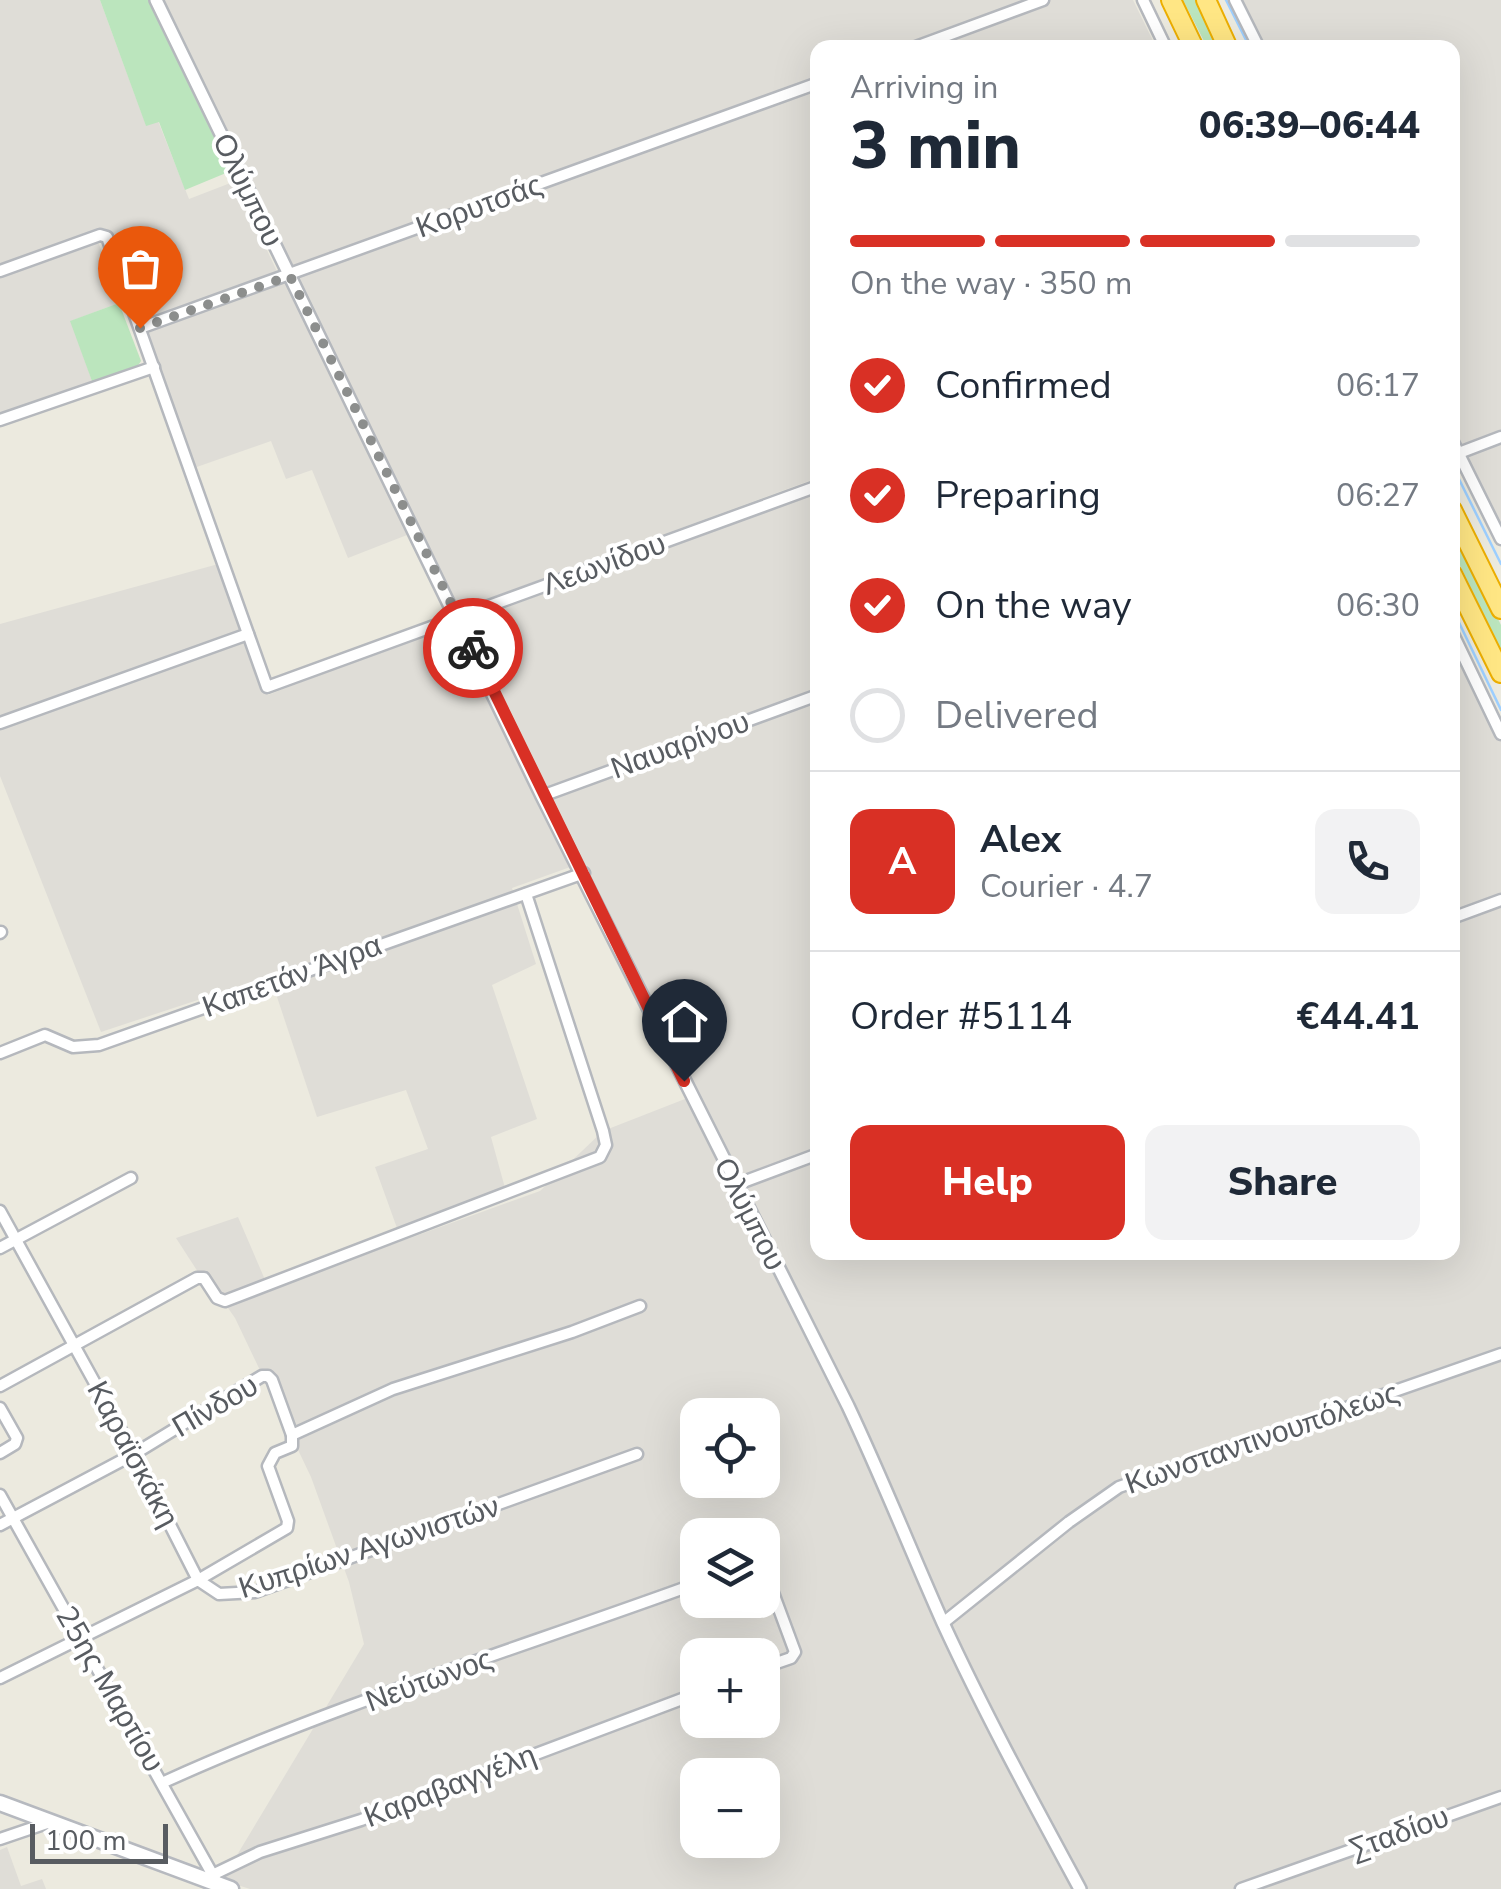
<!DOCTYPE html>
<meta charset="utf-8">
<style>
body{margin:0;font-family:"Nunito Sans",sans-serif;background:#f2f2f3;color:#1f2937;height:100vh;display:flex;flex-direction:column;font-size:38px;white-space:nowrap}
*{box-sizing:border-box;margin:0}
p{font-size:32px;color:#747a83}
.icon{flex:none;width:55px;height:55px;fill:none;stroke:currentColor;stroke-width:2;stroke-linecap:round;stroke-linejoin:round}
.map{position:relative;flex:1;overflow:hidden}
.sheet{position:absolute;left:810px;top:40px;width:650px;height:1220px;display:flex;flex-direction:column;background:#fff;border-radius:20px;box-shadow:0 10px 40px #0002}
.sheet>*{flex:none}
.buttons{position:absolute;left:680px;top:1398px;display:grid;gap:20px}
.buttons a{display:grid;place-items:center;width:100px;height:100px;border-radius:20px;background:#fff;box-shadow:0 10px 40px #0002;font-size:50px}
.scale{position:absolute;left:30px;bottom:25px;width:138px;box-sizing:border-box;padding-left:10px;border:5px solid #585c61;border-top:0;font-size:28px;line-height:35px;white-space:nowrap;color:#585c61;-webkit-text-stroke:8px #fff;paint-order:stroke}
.pin{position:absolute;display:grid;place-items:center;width:85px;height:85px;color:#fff;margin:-102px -42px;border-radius:50% 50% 50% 0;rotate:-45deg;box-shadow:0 0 10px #0007}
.pin .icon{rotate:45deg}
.courier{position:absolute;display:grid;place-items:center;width:100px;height:100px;margin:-50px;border:8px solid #d93025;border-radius:50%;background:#fff;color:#222;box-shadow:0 2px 12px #0007}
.overview em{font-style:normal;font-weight:800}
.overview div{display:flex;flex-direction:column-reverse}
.overview{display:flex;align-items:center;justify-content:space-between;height:170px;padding:0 40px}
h1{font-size:65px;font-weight:800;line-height:75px}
.bar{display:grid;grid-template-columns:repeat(4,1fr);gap:15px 10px;align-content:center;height:120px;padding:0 40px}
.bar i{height:12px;border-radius:8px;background:#e0e1e3}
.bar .active{background:#d93025}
.bar p{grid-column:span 4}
.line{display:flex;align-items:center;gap:25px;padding:0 40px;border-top:2px solid #e0e1e3}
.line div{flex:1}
.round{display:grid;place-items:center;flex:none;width:105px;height:105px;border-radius:20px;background:#f2f2f3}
ol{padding:0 40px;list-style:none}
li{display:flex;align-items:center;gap:30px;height:110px}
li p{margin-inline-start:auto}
li .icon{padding:10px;border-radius:50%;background:#d93025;color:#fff;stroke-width:4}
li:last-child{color:#747a83}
li i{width:55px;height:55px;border:5px solid #e0e1e3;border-radius:50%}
.primary-button{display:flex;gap:20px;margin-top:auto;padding:20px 40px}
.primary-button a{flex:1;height:115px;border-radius:20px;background:#d93025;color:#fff;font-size:40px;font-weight:800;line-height:115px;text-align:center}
.primary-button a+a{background:#f2f2f3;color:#1f2937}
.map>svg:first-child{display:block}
.industrial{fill:#dfddd7;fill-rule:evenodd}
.green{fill:#bbe5bd}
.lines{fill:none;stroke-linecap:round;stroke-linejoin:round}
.stream{stroke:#9dcfff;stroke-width:2.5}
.minor-casing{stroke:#b5b8bd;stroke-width:15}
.tertiary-casing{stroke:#b5b8bd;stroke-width:16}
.secondary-casing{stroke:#b6b9bf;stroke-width:19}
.motorway-casing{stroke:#ecae00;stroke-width:22}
.minor{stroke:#fff;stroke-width:10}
.tertiary{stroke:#fff;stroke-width:11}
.secondary{stroke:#fff;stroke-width:14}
.motorway{stroke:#ffe684;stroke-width:18}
.done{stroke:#8c8e8d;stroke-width:10;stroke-dasharray:0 18}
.route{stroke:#d93025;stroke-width:12}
.labels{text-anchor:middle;stroke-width:8;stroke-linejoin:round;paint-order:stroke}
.street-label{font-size:30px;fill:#585c61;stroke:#fff}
</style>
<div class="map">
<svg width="1501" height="1889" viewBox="0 0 1501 1889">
<rect width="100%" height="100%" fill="#eceadf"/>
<g class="industrial">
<polygon points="0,0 100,0 146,125 158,121 189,199 233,182 236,184 281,280 285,279 407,535 348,558 312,470 286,479 271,441 191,469 107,229 0,268"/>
<polygon points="158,0 1133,0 1156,47 818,48 817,478 466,607 454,601"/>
<polygon points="1242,0 1501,0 1501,532 1453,434 1452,48 1265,47"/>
<polygon points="90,242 99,244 119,303 71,321 93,384 0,416 0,274"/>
<polygon points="817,490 817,689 547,789 541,785 470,637 476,619"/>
<polygon points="222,563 268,695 455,623 573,866 512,888 536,964 492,985 537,1119 491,1137 505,1188 397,1228 375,1167 428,1149 406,1090 317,1117 270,976 101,1032 0,776 0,624"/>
<path d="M1453,632L1501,734V1889H250L222,1880L364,1644L349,1582L311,1477L235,1318L228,1308L218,1303L176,1238L238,1217L269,1289L540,1191L603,1131L690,1097L543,796L817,694L818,1252H1452ZM698,1415H762V1480H698ZM698,1535H762V1600H698ZM698,1655H762V1720H698ZM698,1775H762V1840H698Z"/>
<polygon points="7,1847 21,1886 42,1879 46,1889 0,1889 0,1850"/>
</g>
<g class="green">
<polygon points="100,0 148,0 227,164 226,173 185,190 159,122 146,126"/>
<polygon points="1183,0 1195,0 1218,47 1207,47"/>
<polygon points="119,303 141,361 135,370 93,384 70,321"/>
<polygon points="1452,527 1501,625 1501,650 1453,551"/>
</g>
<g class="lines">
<g class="stream">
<polyline points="1226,0 1250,48"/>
<polyline points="1452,465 1501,564"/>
<polyline points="1452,608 1501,710"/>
</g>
<defs>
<g id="minor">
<polyline points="1143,0 1166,48"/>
<polyline points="1235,0 1259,48"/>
<polyline points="913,48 1043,0"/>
<polyline points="0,271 100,235 107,237 267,687 818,486"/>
<polyline points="140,328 818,83"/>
<polyline points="0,420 154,367"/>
<polyline points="1452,440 1501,539"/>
<polyline points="1459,453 1501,437"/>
<polyline points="1452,632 1501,734"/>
<polyline points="0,723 248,634"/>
<polyline points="542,796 818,695"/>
<polyline points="1452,918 1501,900"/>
<polyline points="0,933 1,932"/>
<polyline points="0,1053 45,1035 73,1047 99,1045 584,873"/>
<polyline points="735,1185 818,1154"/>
<polyline points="0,1211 134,1454 198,1580 287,1528 288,1521 268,1466 275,1453 292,1446 292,1435 393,1389 572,1332 640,1306"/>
<polyline points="0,1248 131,1178"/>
<polyline points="0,1386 197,1278 204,1278 217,1298 225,1301 600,1157 606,1145 603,1131 526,894"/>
<polyline points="0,1408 17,1438 15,1444 0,1453"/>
<polyline points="0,1495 215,1879"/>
<polyline points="0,1525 134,1454 262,1376 268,1376 272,1380 292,1435"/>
<polyline points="762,1563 795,1652 791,1658 762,1668"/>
<polyline points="943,1623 1069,1522 1119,1487 1501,1354"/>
<polyline points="0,1678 198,1580 219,1594 255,1592 637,1454"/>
<path d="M164,1782C336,1704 520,1648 698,1583"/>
<polyline points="0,1839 50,1822"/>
<polyline points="204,1879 260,1852 361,1820 698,1693"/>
<polyline points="1241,1889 1501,1797"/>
</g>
<path id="tertiary" d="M156,0L542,796L848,1406C882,1478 911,1551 943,1623C985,1714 1033,1802 1080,1889"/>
<polyline id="secondary" points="0,1803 231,1889"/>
<g id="motorway">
<polyline points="1171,0 1194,48"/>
<polyline points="1206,0 1228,48"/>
<polyline points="1452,510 1501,609"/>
<polyline points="1452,574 1501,673"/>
</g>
</defs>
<use href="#minor" class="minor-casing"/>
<use href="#tertiary" class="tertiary-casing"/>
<use href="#secondary" class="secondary-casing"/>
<use href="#motorway" class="motorway-casing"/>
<use href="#minor" class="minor"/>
<use href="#tertiary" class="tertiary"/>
<use href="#secondary" class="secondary"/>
<use href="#motorway" class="motorway"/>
</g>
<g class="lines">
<polyline class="done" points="140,328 290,276 473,648"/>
<polyline class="route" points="473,648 684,1081"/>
</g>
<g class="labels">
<g class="street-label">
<text transform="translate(248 190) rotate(64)" y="10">Ολύμπου</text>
<text transform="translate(479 206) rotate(-20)" y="10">Κορυτσάς</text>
<text transform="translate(604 564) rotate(-20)" y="10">Λεωνίδου</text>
<text transform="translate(680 745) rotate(-20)" y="10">Ναυαρίνου</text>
<text transform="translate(292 976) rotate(-20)" y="10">Καπετάν Άγρα</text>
<text transform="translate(750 1214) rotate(63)" y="10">Ολύμπου</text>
<text transform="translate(215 1406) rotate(-30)" y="10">Πίνδου</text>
<text transform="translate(1262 1438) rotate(-19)" y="10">Κωνσταντινουπόλεως</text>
<text transform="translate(133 1454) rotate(62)" y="10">Καραϊσκάκη</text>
<text transform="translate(369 1547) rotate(-18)" y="10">Κυπρίων Αγωνιστών</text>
<text transform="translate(429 1680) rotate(-20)" y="10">Νεύτωνος</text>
<text transform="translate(110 1689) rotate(60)" y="10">25ης Μαρτίου</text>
<text transform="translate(450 1786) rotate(-21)" y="10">Καραβαγγέλη</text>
<text transform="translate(1399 1833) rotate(-20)" y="10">Σταδίου</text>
</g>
</g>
</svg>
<div class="buttons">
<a><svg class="icon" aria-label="locate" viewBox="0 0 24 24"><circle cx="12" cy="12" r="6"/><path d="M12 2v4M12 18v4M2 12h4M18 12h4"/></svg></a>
<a><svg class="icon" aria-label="layers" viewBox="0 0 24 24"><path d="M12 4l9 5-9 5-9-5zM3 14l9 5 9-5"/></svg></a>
<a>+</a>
<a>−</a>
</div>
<div class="scale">100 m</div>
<div class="pin" style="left:140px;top:328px;background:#ea580c"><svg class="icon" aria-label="bag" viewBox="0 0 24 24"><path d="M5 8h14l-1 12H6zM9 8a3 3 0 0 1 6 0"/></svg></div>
<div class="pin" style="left:684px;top:1081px;background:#1f2937"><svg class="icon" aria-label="home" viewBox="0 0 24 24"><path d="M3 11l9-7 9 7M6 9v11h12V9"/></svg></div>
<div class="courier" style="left:473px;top:648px"><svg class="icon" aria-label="bike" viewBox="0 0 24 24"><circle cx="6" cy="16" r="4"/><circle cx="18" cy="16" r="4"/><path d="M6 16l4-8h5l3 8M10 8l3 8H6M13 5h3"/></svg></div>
<section class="sheet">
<div class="overview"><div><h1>3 min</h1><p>Arriving in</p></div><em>06:39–06:44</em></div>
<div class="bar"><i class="active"></i><i class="active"></i><i class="active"></i><i></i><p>On the way · 350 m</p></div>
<ol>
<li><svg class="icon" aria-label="check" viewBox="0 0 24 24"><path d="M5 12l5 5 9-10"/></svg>Confirmed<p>06:17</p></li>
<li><svg class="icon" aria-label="check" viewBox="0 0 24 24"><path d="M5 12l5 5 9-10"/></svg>Preparing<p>06:27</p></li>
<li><svg class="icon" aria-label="check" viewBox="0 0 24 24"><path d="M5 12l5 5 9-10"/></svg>On the way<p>06:30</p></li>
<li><i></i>Delivered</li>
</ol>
<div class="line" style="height:180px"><b class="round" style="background:#d93025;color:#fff">A</b><div><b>Alex</b><p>Courier · 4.7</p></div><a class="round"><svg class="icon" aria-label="phone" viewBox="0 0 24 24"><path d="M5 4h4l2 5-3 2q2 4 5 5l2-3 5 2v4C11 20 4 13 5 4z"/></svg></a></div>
<div class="line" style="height:130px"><div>Order #5114</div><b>€44.41</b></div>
<div class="primary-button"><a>Help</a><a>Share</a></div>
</section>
</div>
